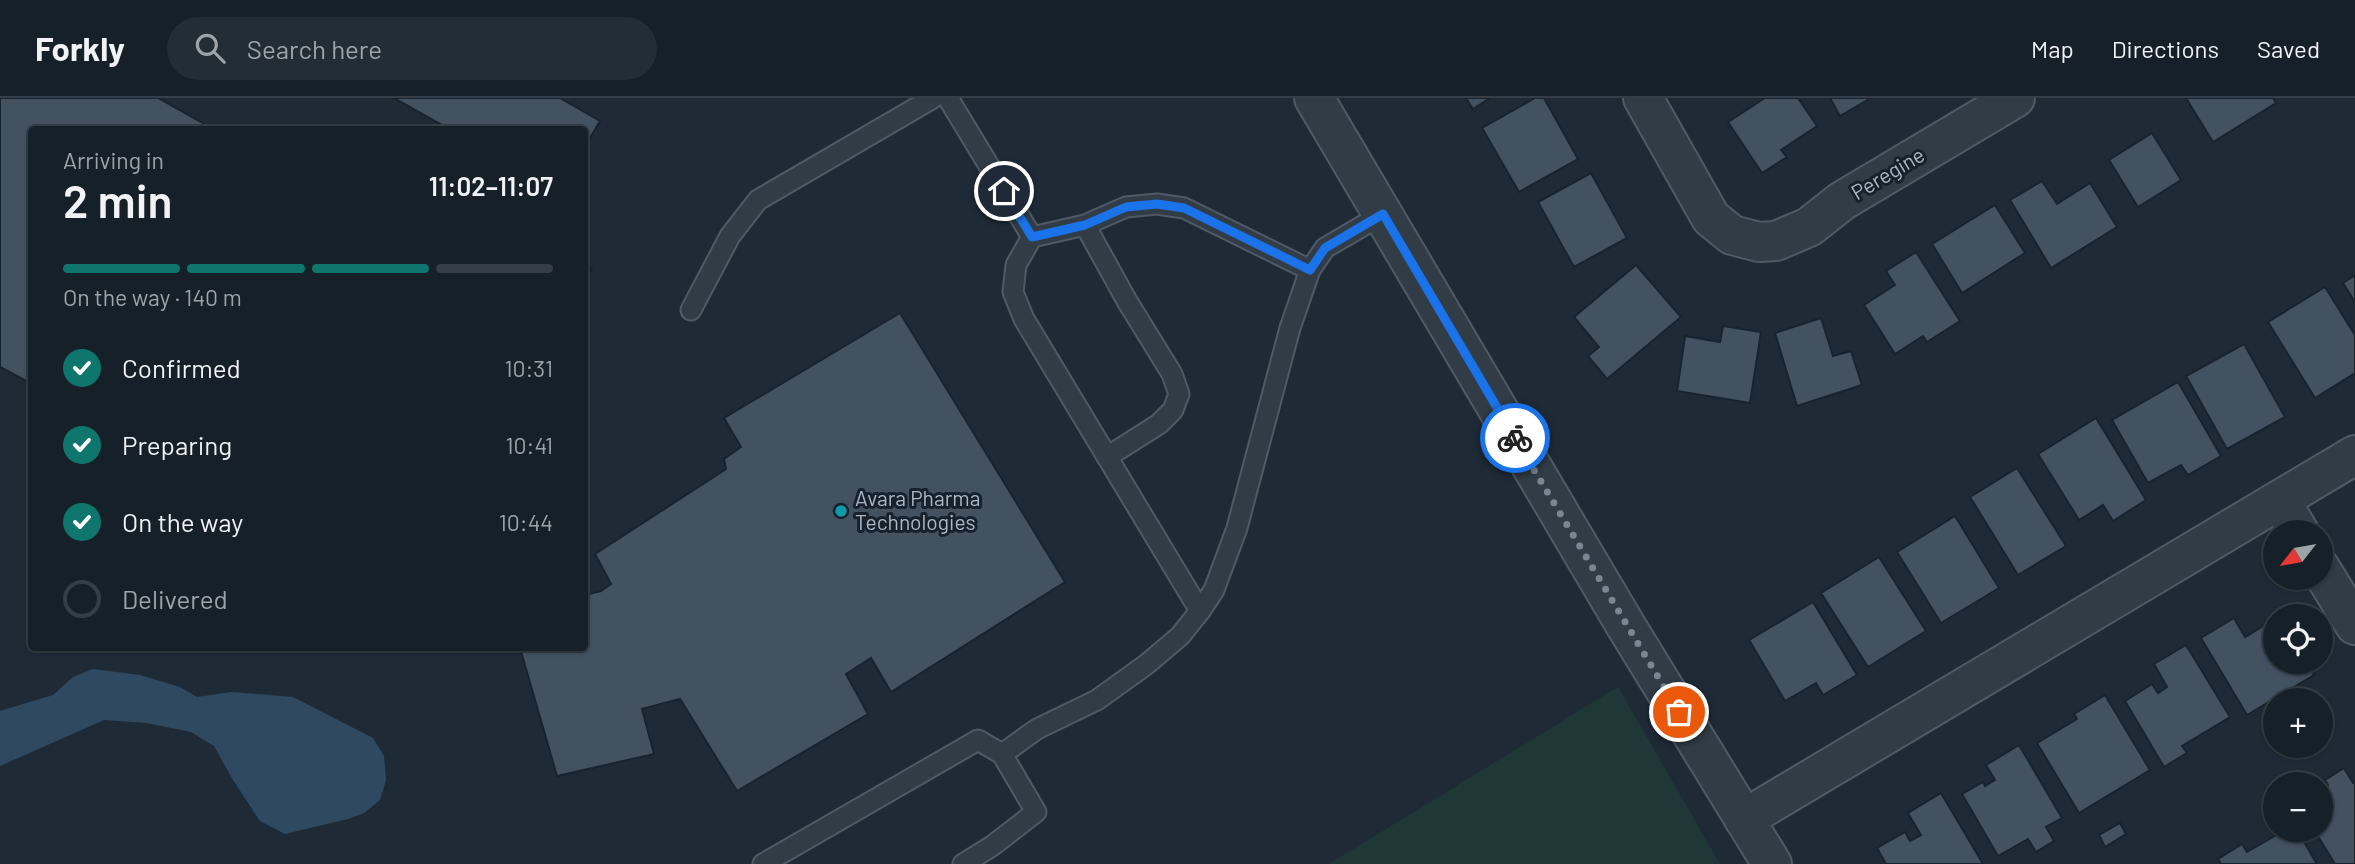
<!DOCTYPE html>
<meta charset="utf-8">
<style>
body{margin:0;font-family:Barlow,sans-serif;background:#232d35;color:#f1f3f6;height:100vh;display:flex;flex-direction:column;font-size:26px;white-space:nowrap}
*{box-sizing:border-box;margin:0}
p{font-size:23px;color:#9ea3a8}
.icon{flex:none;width:38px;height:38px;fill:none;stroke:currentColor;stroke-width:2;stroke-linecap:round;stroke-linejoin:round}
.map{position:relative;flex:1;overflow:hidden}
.drawer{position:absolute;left:28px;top:28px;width:560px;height:525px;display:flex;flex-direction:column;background:#162029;border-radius:7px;box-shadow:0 2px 5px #0004,0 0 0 2px #353e46}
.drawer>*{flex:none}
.needle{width:46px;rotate:239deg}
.fabs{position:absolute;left:2263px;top:422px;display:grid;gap:14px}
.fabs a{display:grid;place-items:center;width:70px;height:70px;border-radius:50%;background:#162029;box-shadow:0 2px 5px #0004,0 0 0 2px #353e46;font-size:35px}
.pin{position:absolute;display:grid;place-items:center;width:60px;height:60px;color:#fff;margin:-30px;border:4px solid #fff;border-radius:50%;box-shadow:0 2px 7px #0007}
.courier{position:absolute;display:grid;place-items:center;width:70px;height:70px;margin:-35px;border:5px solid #1a73e8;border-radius:50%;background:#fff;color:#222;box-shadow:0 2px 9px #0007}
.summary em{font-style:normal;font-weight:600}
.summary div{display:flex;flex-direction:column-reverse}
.summary{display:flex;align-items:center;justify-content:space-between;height:119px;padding:0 35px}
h1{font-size:46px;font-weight:600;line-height:52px}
.bar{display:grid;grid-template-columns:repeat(4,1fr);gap:10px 7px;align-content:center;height:84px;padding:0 35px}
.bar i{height:9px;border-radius:5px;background:#353e46}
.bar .current{background:#0f766e}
.bar p{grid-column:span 4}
ol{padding:0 35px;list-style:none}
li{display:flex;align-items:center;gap:21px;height:77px}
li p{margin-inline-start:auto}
li .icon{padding:7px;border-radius:50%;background:#0f766e;color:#fff;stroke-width:4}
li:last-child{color:#9ea3a8}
li i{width:38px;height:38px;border:4px solid #353e46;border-radius:50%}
header{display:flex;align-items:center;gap:42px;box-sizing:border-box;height:98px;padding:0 35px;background:#162029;border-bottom:2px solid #353e46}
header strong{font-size:33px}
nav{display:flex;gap:38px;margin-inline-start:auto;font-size:24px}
.search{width:490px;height:63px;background:#232d35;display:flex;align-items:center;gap:18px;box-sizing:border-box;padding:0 24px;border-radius:38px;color:#9ea3a8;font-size:26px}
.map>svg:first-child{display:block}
.green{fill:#203738}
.water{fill:#2f4960}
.building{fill:#435261;stroke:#19232d;stroke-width:2}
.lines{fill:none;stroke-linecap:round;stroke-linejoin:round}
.service-casing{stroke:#4f5a66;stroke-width:23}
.minor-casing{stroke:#4f5a66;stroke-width:42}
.service{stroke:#313c47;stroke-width:19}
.minor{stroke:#313c47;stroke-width:38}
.done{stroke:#7a8693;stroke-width:7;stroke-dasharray:0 12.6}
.route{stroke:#1a73e8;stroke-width:9}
.culture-dot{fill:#0f9aa8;stroke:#17212b;stroke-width:2.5}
.labels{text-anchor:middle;stroke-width:6;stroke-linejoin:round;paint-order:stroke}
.street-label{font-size:21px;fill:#abb7c5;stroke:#17212b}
.poi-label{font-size:21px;fill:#abb7c5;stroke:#17212b;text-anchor:start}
</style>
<header>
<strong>Forkly</strong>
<div class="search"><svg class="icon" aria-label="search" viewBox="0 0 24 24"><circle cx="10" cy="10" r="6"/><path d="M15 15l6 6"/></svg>Search here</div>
<nav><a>Map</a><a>Directions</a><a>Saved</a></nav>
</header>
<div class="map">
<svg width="2355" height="766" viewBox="0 0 2355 766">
<rect width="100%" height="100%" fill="#1e2b37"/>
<polygon class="green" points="1618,589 1720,766 1329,766"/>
<polygon class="water" points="93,571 140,577 180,589 197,599 231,594 293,599 373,640 384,658 386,682 380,702 364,715 348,721 285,736 260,723 233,682 214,648 191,634 146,625 104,622 0,668 0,613 53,597 73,579"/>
<g class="building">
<polygon points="0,0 158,0 215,32 32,32 32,286 0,269"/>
<polygon points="394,0 560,0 600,23 584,50 584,32 451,32"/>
<polygon points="1466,0 1490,0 1473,11"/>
<polygon points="1535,0 1544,0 1578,61 1519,94 1482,30"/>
<polygon points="1765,0 1798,0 1817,28 1781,52 1787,59 1762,75 1728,24"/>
<polygon points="1830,0 1871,0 1840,18"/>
<polygon points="2186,0 2273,0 2276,5 2213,44"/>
<polygon points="2152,35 2181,82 2138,109 2109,62"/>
<polygon points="1591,75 1627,140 1574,169 1538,104"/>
<polygon points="2042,83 2057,106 2090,85 2117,129 2051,170 2010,102"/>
<polygon points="1995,107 2025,155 1962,195 1932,146"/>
<polygon points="1916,154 1960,223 1927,244 1923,238 1895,256 1864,207 1895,187 1886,173"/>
<polygon points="584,166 592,171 584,180"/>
<polygon points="1636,167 1681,219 1607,281 1588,258 1599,249 1574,219"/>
<polygon points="2355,177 2355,204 2343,185"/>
<polygon points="2325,189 2355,237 2355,275 2315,300 2268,224"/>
<polygon points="900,215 1065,484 891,594 871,560 846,576 868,616 737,693 680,601 642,611 654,656 557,678 520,550 584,550 584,497 601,493 611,486 595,456 726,371 724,361 741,349 724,320"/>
<polygon points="1821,220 1833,258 1851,253 1862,287 1797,308 1775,235"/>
<polygon points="1723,228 1761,234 1750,305 1677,293 1685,238 1720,244"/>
<polygon points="2244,246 2285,319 2227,351 2186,278"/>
<polygon points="2178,284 2221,358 2188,377 2181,367 2148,385 2112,322"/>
<polygon points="2096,320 2146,402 2113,423 2103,407 2079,422 2038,356"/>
<polygon points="2017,370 2066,448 2018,477 1970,399"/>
<polygon points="1955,418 1999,490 1941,525 1897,454"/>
<polygon points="1879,459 1926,533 1868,569 1821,495"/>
<polygon points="1813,504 1857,577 1823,597 1816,585 1785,603 1749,542"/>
<polygon points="2234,520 2245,539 2275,521 2275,564 2306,564 2314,577 2247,617 2201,540"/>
<polygon points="2186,547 2230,619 2182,648 2187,655 2164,669 2125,603 2152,586 2158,595 2167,589 2154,566"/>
<polygon points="2105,597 2150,672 2079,715 2037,645 2077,621 2074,616"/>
<polygon points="2019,647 2062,720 2046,729 2054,743 2036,754 2028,741 1998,758 1962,696 1983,684 1985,688 1995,682 1986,667"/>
<polygon points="2344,670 2353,685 2355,683 2355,766 2335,766 2314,732 2320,732 2320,691 2328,687 2325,682"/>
<polygon points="1941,695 1983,766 1886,766 1877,750 1905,734 1910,743 1921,737 1908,715"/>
<polygon points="2120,725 2126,736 2105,749 2099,737"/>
<polygon points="2285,732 2297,732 2317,766 2221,766 2218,761 2242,746 2247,754"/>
</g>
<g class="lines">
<defs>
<g id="service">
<polyline points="948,0 1032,139"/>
<polyline points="1085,127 1127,203 1172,276 1179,296 1173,312 1159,326 1107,359"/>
<polyline points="691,212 730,138 758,102 933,0"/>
<polyline points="1200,513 1024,221 1013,194 1016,167 1032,139 1085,127 1126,109 1157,106 1184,110 1310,172"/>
<polyline points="1002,656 1037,631 1097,602 1147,566 1180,538 1200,513 1214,492 1237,430 1290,230 1310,172 1325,150 1383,116"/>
<polyline points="763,766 978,642 1002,656 1036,714 992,748 963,766"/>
</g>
<g id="minor">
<polyline points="1314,0 1626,528 1772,766"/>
<polyline points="1643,0 1711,120 1732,137 1759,144 1776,143 1809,129 1842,103 2015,0"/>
<polyline points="2280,402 2299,434"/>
<polyline points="2320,470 2355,527"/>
<polyline points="1744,721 2355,357"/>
</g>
</defs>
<use href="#service" class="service-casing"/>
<use href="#minor" class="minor-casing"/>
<use href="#service" class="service"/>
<use href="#minor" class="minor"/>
</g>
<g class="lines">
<polyline class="done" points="1515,340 1679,614"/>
<polyline class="route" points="1004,93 1032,139 1085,127 1126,109 1157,106 1184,110 1310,172 1325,150 1383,116 1515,340"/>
</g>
<circle class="culture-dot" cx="841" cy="413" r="7"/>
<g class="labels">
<g class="street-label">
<text transform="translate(1888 76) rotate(-31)" y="7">Peregine</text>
</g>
<g class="poi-label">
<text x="855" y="408">Avara Pharma<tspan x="855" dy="24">Technologies</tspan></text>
</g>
</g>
</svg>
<div class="fabs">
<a><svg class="needle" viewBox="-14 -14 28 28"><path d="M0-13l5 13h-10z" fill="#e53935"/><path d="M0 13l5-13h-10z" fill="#9ea3a8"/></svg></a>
<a><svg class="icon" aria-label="locate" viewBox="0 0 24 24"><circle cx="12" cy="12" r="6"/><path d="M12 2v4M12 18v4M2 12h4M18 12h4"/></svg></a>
<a>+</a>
<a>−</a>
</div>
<div class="pin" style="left:1679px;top:614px;background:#ea580c"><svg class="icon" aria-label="bag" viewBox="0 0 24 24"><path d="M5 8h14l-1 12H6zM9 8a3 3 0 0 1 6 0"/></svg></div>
<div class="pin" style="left:1004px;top:93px;background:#1f2937"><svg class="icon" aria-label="home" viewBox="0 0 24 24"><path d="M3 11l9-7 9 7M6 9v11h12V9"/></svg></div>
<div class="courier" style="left:1515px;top:340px"><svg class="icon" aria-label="bike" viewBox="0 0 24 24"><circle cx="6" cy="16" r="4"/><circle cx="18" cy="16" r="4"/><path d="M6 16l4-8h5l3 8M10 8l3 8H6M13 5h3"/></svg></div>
<section class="drawer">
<div class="summary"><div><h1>2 min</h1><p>Arriving in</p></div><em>11:02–11:07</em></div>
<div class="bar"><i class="current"></i><i class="current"></i><i class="current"></i><i></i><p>On the way · 140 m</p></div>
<ol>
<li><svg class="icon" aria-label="check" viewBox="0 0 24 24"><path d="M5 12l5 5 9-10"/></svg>Confirmed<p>10:31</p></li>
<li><svg class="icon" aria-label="check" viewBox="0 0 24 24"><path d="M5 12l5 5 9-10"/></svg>Preparing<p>10:41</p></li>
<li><svg class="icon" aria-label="check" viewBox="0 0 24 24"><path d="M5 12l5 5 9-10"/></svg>On the way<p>10:44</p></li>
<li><i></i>Delivered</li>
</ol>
</section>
</div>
